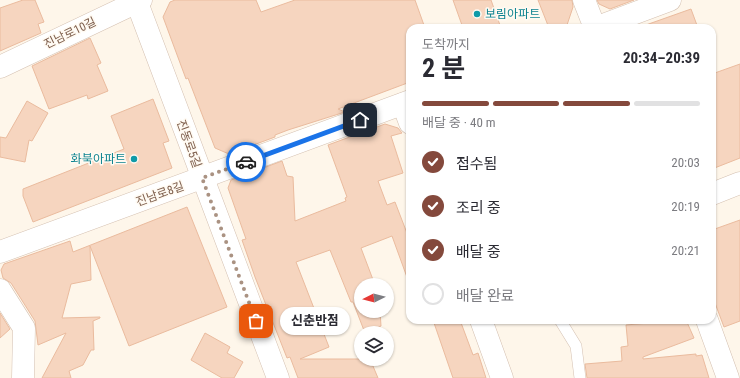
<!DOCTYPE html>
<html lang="ko">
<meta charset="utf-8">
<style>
body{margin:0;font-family:"Roboto Condensed","Noto Sans KR",sans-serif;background:#f2f2f3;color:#2b2b33;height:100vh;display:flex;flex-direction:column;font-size:15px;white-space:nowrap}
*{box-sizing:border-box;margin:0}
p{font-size:13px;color:#7c7c81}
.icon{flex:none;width:22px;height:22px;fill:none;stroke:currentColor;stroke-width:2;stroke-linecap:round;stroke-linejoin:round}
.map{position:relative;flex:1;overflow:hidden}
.details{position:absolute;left:406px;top:24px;width:310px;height:300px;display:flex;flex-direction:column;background:#fff;border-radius:12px;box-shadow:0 1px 3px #0004}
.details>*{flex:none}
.needle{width:26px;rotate:264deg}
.tools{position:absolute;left:354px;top:278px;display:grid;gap:8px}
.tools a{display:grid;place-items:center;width:40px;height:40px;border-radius:50%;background:#fff;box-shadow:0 1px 3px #0004;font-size:20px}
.pin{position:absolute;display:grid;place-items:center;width:34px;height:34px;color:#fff;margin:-17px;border-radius:8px;box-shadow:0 2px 6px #0006}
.courier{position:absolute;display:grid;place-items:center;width:40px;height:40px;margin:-20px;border:3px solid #1a73e8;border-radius:50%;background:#fff;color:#222;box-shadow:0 1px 5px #0007}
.bubble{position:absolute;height:28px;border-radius:14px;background:#fff;box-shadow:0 1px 3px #0004;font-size:13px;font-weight:700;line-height:28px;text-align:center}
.headline em{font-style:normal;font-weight:700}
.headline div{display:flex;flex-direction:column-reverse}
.headline{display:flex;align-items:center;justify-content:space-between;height:68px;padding:0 16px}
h1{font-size:26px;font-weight:700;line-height:30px}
.bar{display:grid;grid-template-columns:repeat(4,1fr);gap:6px 4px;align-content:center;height:48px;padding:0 16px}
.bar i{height:5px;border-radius:3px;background:#e1e1e2}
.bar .active{background:#84493c}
.bar p{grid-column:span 4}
ol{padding:0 16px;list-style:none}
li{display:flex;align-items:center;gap:12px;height:44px}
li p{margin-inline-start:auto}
li .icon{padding:4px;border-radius:50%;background:#84493c;color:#fff;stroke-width:4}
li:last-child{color:#7c7c81}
li i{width:22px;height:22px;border:2px solid #e1e1e2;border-radius:50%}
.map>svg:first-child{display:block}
.building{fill:#f6d5bf;stroke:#eabb9e}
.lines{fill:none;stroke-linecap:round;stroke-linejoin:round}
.service-casing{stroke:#d4c0b1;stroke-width:12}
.minor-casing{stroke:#d4c0b1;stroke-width:23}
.service{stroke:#fff;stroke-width:11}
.minor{stroke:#fff;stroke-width:22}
.done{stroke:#aa9282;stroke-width:4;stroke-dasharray:0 7.2}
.route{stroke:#1a73e8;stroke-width:5}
.culture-dot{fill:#0f9aa8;stroke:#fffaf2;stroke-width:1.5}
.labels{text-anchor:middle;stroke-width:3;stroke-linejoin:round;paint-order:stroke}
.culture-label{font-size:12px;fill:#0d838f;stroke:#fffaf2;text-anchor:start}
.street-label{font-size:12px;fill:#7c5c4a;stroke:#fffaf2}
</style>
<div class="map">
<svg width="740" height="378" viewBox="0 0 740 378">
<rect width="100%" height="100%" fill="#fef6ea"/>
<g class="building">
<polygon points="23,0 35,0 44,22 38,24 41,33 0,51 0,8"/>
<polygon points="175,0 256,0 261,12 295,0 415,0 425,28 410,28 410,82 338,109 345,112 288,130 275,135 275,137 229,154 215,148 188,78 186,79 163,17 170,2"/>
<polygon points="453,0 491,0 501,28 463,28"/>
<polygon points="538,0 572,0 573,7 566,28 549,28"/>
<polygon points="597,0 634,0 610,9 599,4"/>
<polygon points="691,9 698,28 644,28 643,26"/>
<polygon points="90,38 101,63 97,65 108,91 88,99 87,95 49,109 32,66"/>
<polygon points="740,64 740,158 712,169 712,74"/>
<polygon points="153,99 169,141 163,143 172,168 33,222 23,196 23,189 124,149 111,116"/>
<polygon points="27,101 48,113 32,141 29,140 25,162 0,157 0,137 6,138"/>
<polygon points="385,124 398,128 402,133 391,136 403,173 378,181 387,205 395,202 410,241 410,280 408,280 392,236 361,248 375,285 361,285 361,311 380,311 381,326 365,333 353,302 351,302 330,250 296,262 329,347 300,359 370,359 378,378 298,378 290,357 287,358 255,277 242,240 246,239 228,188 231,180 282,161 287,176 293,177 295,221 346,201 345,198 347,197 328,145"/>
<polygon points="187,207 227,307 129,346 90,246 91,280 71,284 62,318 100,317 100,318 93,321 94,350 91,350 83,365 69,371 71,378 42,378 66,333 38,345 35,321 11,283 3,278 1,270 4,264 70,241 73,252"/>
<polygon points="740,220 740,321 724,327 712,295 712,230"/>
<polygon points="0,313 10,329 0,338"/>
<polygon points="433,320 460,320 473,355 478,353 486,378 453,378"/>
<polygon points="660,320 686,320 694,338 643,357 643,359 696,354 696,356 702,355 709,378 587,378 585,364 622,361 621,347 628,346 626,325 660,322"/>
<polygon points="205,333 230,347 227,353 243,362 234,378 222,378 191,360"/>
</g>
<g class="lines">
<defs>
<polyline id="service" points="560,320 576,346 580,378"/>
<g id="minor">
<polyline points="136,0 278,378"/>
<polyline points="584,0 595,28"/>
<polyline points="595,28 670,0"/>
<polyline points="0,67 141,0"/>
<polyline points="403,104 410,123"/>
<polyline points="712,194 740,183"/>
<polyline points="0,252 410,101"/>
<polyline points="0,290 24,328 23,378"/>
<polyline points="481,320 502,378"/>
<polyline points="707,320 728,378"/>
</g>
</defs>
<use href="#service" class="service-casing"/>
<use href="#minor" class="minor-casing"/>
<use href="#service" class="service"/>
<use href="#minor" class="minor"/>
</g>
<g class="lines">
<polyline class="done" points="246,162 202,178 256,321"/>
<polyline class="route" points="246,162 360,120"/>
</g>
<g class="culture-dot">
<circle cx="477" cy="14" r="4"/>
<circle cx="134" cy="159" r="4"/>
</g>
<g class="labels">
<g class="culture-label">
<text x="485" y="18">보림아파트</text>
<text x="126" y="163" text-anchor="end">화북아파트</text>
</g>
<g class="street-label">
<text transform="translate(70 33) rotate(-26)" y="4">진남로10길</text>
<text transform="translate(189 144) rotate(70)" y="4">진동로5길</text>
<text transform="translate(160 194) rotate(-20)" y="4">진남로8길</text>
</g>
</g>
</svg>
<div class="tools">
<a><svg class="needle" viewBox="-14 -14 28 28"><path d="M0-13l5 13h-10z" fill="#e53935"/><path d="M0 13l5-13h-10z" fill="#7c7c81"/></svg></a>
<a><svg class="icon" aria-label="layers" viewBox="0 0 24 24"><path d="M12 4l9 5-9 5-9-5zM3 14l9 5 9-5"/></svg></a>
</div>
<div class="pin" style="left:256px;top:321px;background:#ea580c"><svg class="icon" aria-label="bag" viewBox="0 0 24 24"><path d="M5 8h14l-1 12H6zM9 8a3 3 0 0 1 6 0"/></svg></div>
<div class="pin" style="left:360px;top:120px;background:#1f2937"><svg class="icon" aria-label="home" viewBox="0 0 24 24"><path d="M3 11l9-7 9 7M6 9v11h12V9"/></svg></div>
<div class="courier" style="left:246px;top:162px"><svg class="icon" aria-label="car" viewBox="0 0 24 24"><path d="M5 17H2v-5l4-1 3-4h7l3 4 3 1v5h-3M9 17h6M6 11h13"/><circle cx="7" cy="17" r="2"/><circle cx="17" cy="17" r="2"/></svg></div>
<div class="bubble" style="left:280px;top:307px;width:70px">신춘반점</div>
<section class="details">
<div class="headline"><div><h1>2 분</h1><p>도착까지</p></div><em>20:34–20:39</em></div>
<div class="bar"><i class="active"></i><i class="active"></i><i class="active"></i><i></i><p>배달 중 · 40 m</p></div>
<ol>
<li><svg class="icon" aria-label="check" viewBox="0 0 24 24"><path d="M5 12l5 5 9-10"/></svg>접수됨<p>20:03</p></li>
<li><svg class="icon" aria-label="check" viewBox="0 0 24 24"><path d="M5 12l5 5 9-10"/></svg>조리 중<p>20:19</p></li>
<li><svg class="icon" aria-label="check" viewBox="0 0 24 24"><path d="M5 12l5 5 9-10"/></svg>배달 중<p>20:21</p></li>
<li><i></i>배달 완료</li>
</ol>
</section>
</div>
